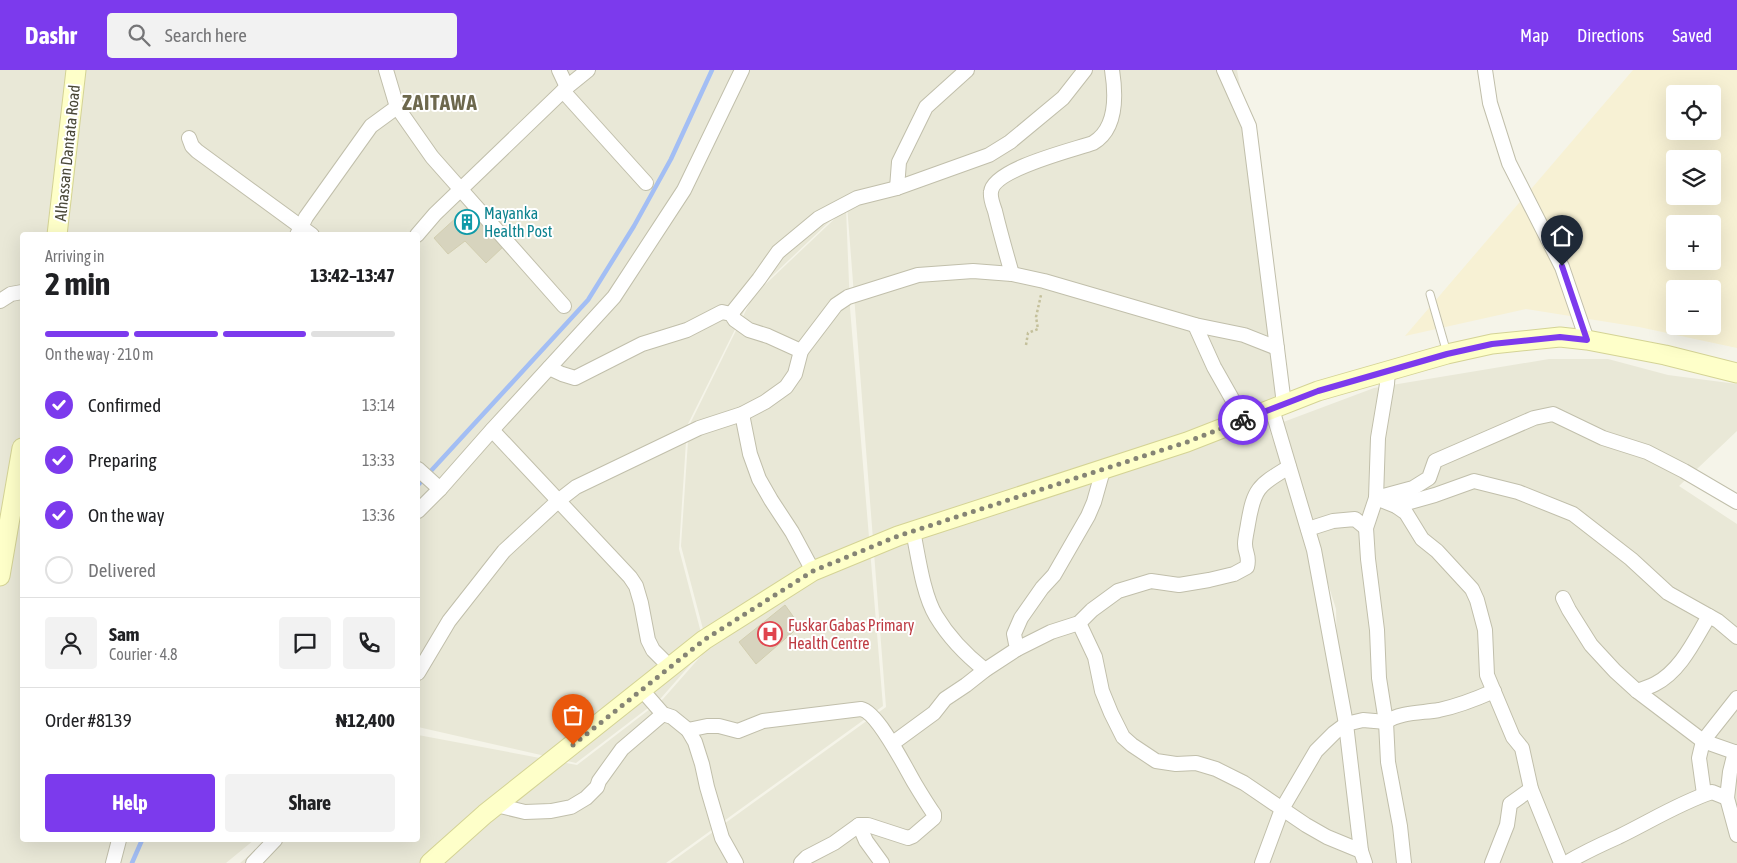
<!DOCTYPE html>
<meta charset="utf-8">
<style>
body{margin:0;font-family:"Asap Condensed",sans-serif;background:#f2f2f2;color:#202124;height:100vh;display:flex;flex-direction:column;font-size:19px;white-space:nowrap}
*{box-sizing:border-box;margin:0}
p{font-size:16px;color:#757577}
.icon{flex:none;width:28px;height:28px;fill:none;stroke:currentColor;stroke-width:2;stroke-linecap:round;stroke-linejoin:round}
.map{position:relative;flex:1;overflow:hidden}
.side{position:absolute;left:20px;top:162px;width:400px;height:610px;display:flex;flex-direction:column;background:#fff;border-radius:5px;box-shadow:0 5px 20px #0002}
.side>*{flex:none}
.tools{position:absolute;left:1666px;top:15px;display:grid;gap:10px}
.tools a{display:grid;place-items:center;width:55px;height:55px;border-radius:5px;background:#fff;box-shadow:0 5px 20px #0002;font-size:25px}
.pin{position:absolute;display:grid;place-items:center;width:42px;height:42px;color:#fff;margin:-51px -21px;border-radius:50% 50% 50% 0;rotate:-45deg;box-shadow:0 0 5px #0007}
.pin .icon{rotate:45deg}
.courier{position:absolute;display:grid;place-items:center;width:50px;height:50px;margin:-25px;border:4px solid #7c3aed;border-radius:50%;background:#fff;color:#222;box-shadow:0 1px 6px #0007}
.summary em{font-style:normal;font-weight:700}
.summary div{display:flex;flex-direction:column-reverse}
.summary{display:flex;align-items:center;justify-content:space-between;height:85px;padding:0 25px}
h1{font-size:32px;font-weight:700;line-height:38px}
.bar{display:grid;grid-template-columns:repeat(4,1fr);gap:8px 5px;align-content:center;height:60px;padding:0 25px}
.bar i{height:6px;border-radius:4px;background:#e0e0e0}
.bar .selected{background:#7c3aed}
.bar p{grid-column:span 4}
.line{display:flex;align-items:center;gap:12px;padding:0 25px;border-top:1px solid #e0e0e0}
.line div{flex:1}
.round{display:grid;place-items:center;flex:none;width:52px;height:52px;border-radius:5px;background:#f2f2f2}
ol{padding:0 25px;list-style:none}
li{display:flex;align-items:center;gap:15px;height:55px}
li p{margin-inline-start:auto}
li .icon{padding:5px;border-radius:50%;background:#7c3aed;color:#fff;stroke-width:4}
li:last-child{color:#757577}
li i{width:28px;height:28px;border:2px solid #e0e0e0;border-radius:50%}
.primary-button{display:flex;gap:10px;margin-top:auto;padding:10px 25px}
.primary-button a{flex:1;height:58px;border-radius:5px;background:#7c3aed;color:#fff;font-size:20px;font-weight:700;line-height:58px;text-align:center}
.primary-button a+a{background:#f2f2f2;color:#202124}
header{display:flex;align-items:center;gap:30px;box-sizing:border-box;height:70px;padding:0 25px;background:#7c3aed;color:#fff}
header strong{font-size:24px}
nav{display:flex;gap:28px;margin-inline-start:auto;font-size:18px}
.search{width:350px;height:45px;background:#f2f2f2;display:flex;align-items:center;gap:12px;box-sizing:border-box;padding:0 18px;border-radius:5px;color:#757577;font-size:19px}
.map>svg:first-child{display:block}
.residential{fill:#e9e8d7}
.commercial{fill:#f7f1d4;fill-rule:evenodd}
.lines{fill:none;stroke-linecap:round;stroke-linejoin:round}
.stream{stroke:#a3bef4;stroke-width:4.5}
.building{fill:#d7d4be;stroke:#d2ceb0}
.lane-casing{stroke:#c1bfab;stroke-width:9}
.street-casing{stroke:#c1bfab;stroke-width:16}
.secondary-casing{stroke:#d4d395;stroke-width:21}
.path{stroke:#c4c09b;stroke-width:2.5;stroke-dasharray:2.5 2.5;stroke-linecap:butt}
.lane{stroke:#fff;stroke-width:7}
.street{stroke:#fff;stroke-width:14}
.secondary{stroke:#feffc9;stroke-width:19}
.done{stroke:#858475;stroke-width:5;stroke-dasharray:0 9}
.route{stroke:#7c3aed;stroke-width:6}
.labels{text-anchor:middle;stroke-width:4;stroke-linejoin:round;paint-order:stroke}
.street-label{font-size:16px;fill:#494737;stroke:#fff}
.culture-label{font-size:16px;fill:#0d838f;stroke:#fff;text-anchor:start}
.health-label{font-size:16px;fill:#be3a42;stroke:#fff;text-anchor:start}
.district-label{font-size:21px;font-weight:bold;letter-spacing:1px;fill:#6d684d;stroke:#fff}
</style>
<header>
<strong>Dashr</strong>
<div class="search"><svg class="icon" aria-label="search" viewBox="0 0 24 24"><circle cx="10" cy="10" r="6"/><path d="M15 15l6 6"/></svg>Search here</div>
<nav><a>Map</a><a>Directions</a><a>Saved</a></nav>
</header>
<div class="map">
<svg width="1737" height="793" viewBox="0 0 1737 793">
<rect width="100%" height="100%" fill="#f5f4e9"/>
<g class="residential">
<polygon points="0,0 1237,0 1249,63 1281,335 1263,343 1313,477 1338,623 1336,539 1278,354 1374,318 1549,289 1608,289 1668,305 1737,314 1737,361 1679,416 1737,454 1737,793 670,793 886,637 847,135 752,225 687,356 679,479 705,578 661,628 576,693 418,657 418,165 22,165 22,770 254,770 226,793 0,793"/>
<polygon points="846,138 850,238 883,636 666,793 240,793 268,770 418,770 418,665 577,695 663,629 708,578 681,476 689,356 753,226"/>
</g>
<path class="commercial" d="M1633,0H1737V278L1639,257L1526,239L1405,266ZM1675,24H1712V61H1675ZM1675,89H1712V126H1675ZM1675,154H1712V191H1675ZM1675,219H1712V256H1675Z"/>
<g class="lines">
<g class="stream">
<polyline points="418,415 588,230 634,156 671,89 712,0"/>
<polyline points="132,793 142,770"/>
</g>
</g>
<g class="building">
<polygon points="469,136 504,176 486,193 465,171 448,184 434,168"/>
<polygon points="785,535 800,556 756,594 739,572"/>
</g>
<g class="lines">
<defs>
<polyline id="lane" points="1430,224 1447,283"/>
<g id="street">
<polyline points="386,0 397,37 432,87 564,236"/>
<polyline points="559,0 567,17"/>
<polyline points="1224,0 1249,56 1284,334"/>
<polyline points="1485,0 1490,33 1509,93 1562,197 1587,270"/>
<polyline points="563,21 646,113"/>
<polyline points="189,68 192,76 197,81 312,165"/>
<polyline points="897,118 899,92 926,37 967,0"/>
<polyline points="297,165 306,147 371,56 397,37"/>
<polyline points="417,165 435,144 567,17 588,0"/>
<path d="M1012,204C1006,183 1000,162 995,141C993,135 990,128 991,122C993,99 1073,80 1093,73C1117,59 1116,25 1112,0"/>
<polyline points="0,231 11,224 22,222"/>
<polyline points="731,244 759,209 778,182 819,148 857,128 897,118 989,85 1010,72 1063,28 1085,0"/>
<polyline points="1195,255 1214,297 1244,350"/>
<polyline points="549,298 562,304 575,308 642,274 687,260 722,242 731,244 735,250 749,260 768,266 801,281"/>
<polyline points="1388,301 1387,314 1378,368 1376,428 1366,458 1368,489 1377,560 1379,608 1386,652 1388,692 1400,756 1404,793"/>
<polyline points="1272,339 1314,480 1346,654 1361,781 1365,793"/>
<polyline points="742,344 750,384 759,409 771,430 792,462 813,501"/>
<polyline points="492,360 630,507 636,516 641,533 648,570 653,580 670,597"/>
<polyline points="418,399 440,419"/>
<polyline points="1376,428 1396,436 1406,443 1422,469 1437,481 1472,519 1477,530 1485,560 1487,605 1513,667 1522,678 1531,719 1561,793"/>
<polyline points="1376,428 1413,418 1429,408 1435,391 1534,348 1553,344 1603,368 1647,382 1684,401 1737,432"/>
<polyline points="1396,436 1435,425 1474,411 1518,422 1573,444 1631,489 1668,523 1718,551 1737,567"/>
<polyline points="418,441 440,419 492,360 614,227 684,120 742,0"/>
<polyline points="1308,459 1333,451 1355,449 1366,458"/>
<path d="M913,461C918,485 923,525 936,546C948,566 966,585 985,600"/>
<polyline points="1563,528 1569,540 1591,575 1615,601 1637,621 1703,671 1737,683"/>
<polyline points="1079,553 1095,587 1102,621 1111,643 1123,667 1132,675 1156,691 1176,694 1196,693 1216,699 1244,713 1306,755 1327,767 1361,781"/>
<path d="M1017,579L1051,562L1079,553L1092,540L1118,521L1151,511L1179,515L1209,510L1234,504L1247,497C1250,485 1245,484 1245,474C1245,468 1247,461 1248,454C1254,418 1258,416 1289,397"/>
<polyline points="418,603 449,551 504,481 558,431 576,417 699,358 742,344 765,332 786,317 795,304 801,281 836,235 848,227 918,205 973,201 1012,204 1044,211 1195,255 1244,265 1277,278"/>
<polyline points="642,620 663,644 672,647 688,660 695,672 702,694 707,717 722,768 736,793"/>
<path d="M1637,621C1643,619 1649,617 1655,614C1681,601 1695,569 1709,546"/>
<path d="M688,660L707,656H719L738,661L763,651L861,639C878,642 906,699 915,714C921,724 927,734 934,744V748L913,766L908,768L868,755H859L834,773L807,787L801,793"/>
<polyline points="893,673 934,643 945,629 966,615 985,600 1017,579 1014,564 1021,548 1042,518 1054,505 1088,446 1094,432 1103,400"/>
<polyline points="1735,682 1730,702 1727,728 1737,765"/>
<polyline points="1704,724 1699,688 1703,671 1737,628"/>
<polyline points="496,735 525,742 551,741 571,737 586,728 597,717 599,711 622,679 663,644"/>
<polyline points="859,755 866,771 882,793"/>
<polyline points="113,793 119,770"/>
<polyline points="253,793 275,770"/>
<path d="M1262,793L1282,739L1316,681L1334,663L1346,654L1363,650L1386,652C1400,642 1422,643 1439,640C1458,636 1476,629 1494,621"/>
<polyline points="1492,793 1507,755 1510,734 1531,719"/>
<path d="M1566,793C1583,783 1600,775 1618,767C1649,752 1679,733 1712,722L1727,728"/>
</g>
<g id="secondary">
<polyline points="57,165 76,0"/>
<polyline points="0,506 22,378"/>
<polyline points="430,793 485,744 704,570 813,501 898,466 1187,372 1318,321 1447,284 1492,274 1560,267 1587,270 1665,285 1737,303"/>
</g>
</defs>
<use href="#lane" class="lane-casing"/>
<use href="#street" class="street-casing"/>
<use href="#secondary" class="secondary-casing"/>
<polyline class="path" points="1026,275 1028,263 1038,259 1036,247 1041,225"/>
<use href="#lane" class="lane"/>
<use href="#street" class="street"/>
<use href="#secondary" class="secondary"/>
</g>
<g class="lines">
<polyline class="done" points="573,675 704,570 813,501 898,466 1187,372 1243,350"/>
<polyline class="route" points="1243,350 1318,321 1447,284 1492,274 1560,267 1587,270 1562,196"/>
</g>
<defs>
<symbol id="building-ring" viewBox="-11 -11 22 22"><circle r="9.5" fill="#fff" stroke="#0f9aa8" stroke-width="1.5"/><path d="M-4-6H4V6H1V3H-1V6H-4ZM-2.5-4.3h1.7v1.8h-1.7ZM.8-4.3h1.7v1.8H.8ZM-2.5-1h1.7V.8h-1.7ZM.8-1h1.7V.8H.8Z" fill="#0f9aa8"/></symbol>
<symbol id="hospital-ring" viewBox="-11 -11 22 22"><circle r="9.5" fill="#fff" stroke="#e0444e" stroke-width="1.5"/><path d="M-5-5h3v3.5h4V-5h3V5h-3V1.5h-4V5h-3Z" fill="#e0444e"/></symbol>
</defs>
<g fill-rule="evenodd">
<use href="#building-ring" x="453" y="138" width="28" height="28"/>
<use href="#hospital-ring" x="756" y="550" width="28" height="28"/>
</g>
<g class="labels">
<g class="street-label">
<text transform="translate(67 83) rotate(-84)" y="6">Alhassan Dantata Road</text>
</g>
<g class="culture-label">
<text x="484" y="149">Mayanka<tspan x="484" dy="18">Health Post</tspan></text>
</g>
<g class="health-label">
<text x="788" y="561">Fuskar Gabas Primary<tspan x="788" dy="18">Health Centre</tspan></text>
</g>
<g class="district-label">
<text x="440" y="40">ZAITAWA</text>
</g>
</g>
</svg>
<div class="tools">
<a><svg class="icon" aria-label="locate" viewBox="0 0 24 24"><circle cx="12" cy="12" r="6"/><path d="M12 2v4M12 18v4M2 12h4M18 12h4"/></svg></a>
<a><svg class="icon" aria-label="layers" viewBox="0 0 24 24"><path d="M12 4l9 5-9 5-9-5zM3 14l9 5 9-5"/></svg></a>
<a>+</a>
<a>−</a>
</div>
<div class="pin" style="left:573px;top:675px;background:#ea580c"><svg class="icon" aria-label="bag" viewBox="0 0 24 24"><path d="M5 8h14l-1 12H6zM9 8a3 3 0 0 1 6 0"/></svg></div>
<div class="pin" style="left:1562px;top:196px;background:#1f2937"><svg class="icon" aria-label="home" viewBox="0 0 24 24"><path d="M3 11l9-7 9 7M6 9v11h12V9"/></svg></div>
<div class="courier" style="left:1243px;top:350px"><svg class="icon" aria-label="bike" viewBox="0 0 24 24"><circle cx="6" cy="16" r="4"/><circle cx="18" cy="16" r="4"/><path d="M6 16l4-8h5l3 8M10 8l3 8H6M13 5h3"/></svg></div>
<section class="side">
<div class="summary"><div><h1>2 min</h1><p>Arriving in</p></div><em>13:42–13:47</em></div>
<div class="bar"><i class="selected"></i><i class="selected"></i><i class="selected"></i><i></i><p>On the way · 210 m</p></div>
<ol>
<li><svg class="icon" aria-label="check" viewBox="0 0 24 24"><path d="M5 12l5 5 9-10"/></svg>Confirmed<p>13:14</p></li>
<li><svg class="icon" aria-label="check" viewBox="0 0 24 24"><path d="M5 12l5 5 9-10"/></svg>Preparing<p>13:33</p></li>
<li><svg class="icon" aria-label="check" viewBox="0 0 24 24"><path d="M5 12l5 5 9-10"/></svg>On the way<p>13:36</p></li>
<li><i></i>Delivered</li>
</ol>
<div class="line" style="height:90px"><a class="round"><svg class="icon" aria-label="person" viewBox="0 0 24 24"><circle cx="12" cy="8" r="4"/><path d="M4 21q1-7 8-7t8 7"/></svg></a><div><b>Sam</b><p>Courier · 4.8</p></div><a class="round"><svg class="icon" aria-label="chat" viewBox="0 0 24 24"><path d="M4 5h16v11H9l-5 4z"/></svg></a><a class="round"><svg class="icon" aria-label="phone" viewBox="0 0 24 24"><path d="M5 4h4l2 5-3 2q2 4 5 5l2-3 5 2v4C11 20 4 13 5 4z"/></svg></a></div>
<div class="line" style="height:65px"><div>Order #8139</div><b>₦12,400</b></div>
<div class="primary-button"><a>Help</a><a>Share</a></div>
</section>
</div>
